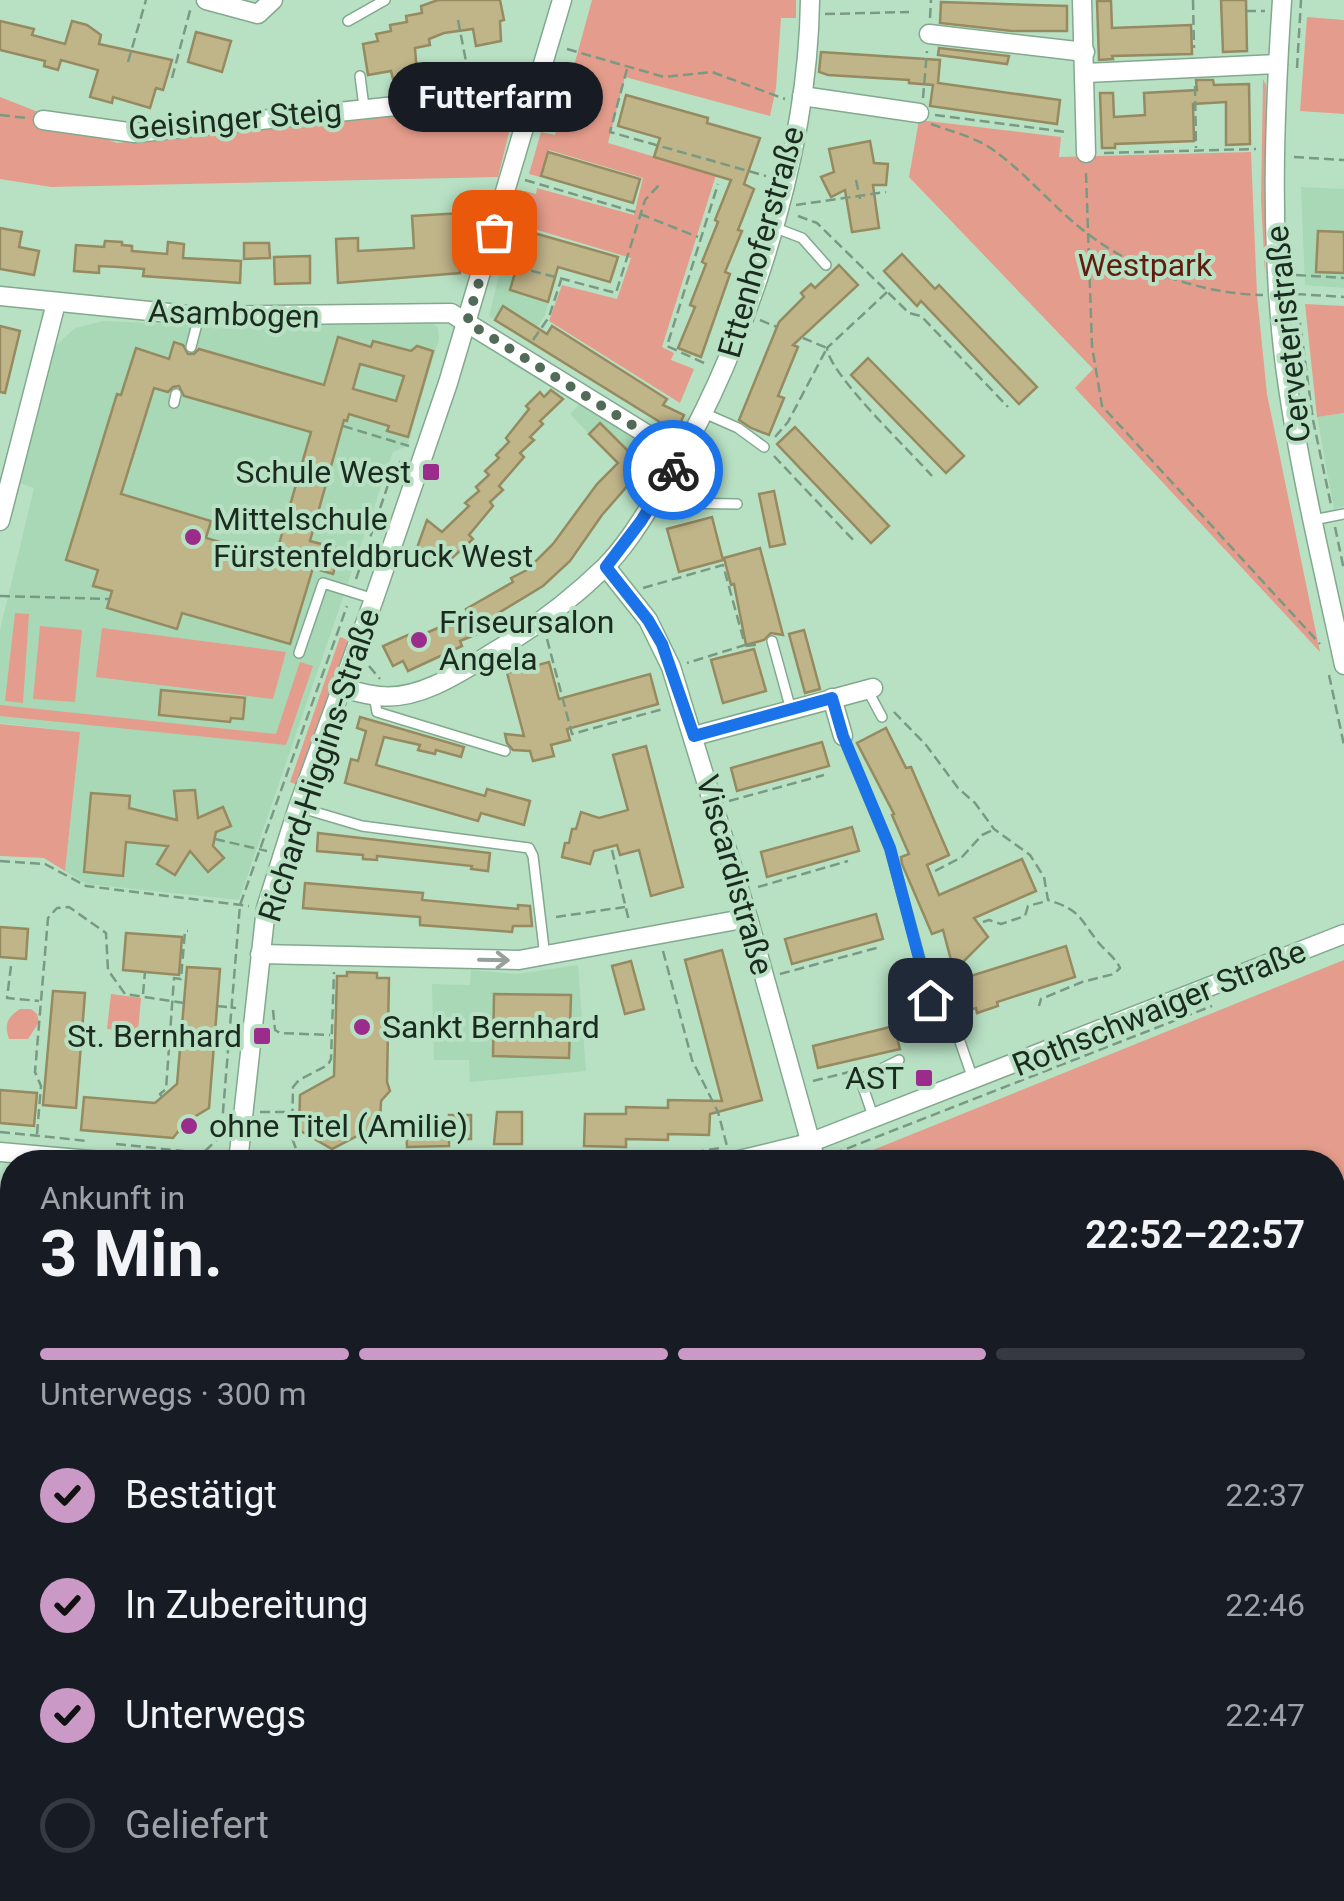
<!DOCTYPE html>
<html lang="de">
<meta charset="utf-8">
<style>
body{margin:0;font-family:Roboto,sans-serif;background:#242831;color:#f1f3f6;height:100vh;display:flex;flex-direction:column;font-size:38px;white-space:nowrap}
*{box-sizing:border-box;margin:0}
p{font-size:32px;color:#9ea1a6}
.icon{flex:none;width:55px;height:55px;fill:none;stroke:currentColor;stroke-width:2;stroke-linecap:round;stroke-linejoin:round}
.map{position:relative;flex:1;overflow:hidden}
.details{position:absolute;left:0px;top:1150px;width:1345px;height:752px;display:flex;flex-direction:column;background:#171b24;border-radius:40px 40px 0 0;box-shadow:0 2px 8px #0004}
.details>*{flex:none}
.pin{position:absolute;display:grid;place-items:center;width:85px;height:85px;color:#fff;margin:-42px;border-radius:20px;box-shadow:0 5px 15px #0006}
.courier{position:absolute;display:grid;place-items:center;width:100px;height:100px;margin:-50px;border:8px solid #1a73e8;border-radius:50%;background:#fff;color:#222;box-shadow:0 2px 12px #0007}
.bubble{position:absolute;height:70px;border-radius:35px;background:#171b24;box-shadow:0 2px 8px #0004;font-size:32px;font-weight:700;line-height:70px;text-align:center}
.head em{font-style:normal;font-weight:700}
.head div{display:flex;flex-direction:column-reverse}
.head{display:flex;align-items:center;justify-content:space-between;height:170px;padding:0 40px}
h1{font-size:65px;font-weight:700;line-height:75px}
.bar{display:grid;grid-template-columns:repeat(4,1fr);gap:15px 10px;align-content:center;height:120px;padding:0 40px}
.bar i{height:12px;border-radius:8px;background:#363941}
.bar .selected{background:#ca99c6}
.bar p{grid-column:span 4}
ol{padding:0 40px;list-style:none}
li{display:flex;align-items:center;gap:30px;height:110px}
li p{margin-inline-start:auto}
li .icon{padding:10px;border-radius:50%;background:#ca99c6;color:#111;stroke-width:4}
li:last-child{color:#9ea1a6}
li i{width:55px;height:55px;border:5px solid #363941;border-radius:50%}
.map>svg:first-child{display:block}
.built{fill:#a8d8b6}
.green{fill:#e49d8c}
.building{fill:#c0b489;stroke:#968a61;stroke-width:2.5;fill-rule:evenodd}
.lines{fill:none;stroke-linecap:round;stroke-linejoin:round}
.service-casing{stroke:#82a98e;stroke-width:12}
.minor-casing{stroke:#82a98e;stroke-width:21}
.path{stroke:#7a9983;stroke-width:2.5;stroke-dasharray:10 5;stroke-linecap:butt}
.service{stroke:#fff;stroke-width:9}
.minor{stroke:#fff;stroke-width:18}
.oneway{stroke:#98a09b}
.done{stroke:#526b59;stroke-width:10;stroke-dasharray:0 18}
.route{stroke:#1a73e8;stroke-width:12}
.poi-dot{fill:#9b2c8c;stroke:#b8e1c4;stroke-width:4}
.labels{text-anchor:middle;stroke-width:8;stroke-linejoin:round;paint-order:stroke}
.street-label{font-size:32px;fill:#1b2b20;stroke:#b8e1c4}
.park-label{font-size:32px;fill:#5f1d0f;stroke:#b8e1c4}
.poi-label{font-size:32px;fill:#1b2b20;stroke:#b8e1c4;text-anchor:start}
</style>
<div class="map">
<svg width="1344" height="1901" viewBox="0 0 1344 1901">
<rect width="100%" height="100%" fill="#b8e1c4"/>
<g class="built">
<polygon points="1301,187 1344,189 1344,288 1305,285"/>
<polygon points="500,272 552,288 545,315 529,341 489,316"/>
<polygon points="103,321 211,326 434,324 438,328 439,339 407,446 393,452 239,900 87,884 65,871 80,732 0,723 0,630 34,488 20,483 56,345 75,328"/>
<polygon points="583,401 668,453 644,492 570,414"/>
<polygon points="1344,413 1344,506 1334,509 1317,417"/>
<polygon points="578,965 586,1071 470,1082 469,1060 434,1060 432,984 470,985 471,970 517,974"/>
</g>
<g class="green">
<polygon points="592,0 796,0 796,18 781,18 776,88 770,116 625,77 608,143 716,175 662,347 674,353 671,360 694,369 680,403 549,321 562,285 617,299 631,258 524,226 514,261 505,259 525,191 536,194 537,188 634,215 643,178 549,150 540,177 529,174 541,132 555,135"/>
<polygon points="1307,17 1344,20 1344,114 1300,111"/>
<polygon points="1263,79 1266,85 1265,275 1261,200"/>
<polygon points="0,97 117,143 436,107 439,123 470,119 470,107 500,113 512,120 498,177 51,187 0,179"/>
<polygon points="919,120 1061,137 1059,157 1251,152 1257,295 1267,394 1320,652 1075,388 1093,369 909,177"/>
<polygon points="1305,304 1344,306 1344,413 1317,417"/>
<polygon points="15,613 29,614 23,703 5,701"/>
<polygon points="40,626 82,630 75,702 33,699"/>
<polygon points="102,628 286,652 273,699 96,677"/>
<polygon points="340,637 350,641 300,786 290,782"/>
<polygon points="300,662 313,666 286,745 0,716 0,705 276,734"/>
<polygon points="0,724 80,732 65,871 44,858 0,856"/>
<polygon points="1344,960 1344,1620 1333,1622 1332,1162 848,1162 853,1158"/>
<polygon points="111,994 141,998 138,1032 107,1029"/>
<path d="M20,1009H31L37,1014L39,1022L28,1039H9C4,1025 7,1017 20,1009Z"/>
</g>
<g class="building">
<polygon points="438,0 500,0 504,20 500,21 501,41 476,46 473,29 444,33 429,39 430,45 415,48 417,75 393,79 391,71 368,75 363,44 378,41 376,34 391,31 390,25 407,22 406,16 422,13 421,6"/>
<polygon points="1221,0 1246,0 1247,51 1223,52"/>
<polygon points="1097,1 1111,1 1112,28 1191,25 1192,54 1112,56 1113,59 1099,60"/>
<polygon points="941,2 1067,6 1067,31 1012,31 940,23"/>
<polygon points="0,21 34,29 32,35 65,44 72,21 87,25 101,35 99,44 172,60 163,90 156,88 150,108 113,97 112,103 90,97 98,70 61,60 58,70 44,66 45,61 0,50"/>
<polygon points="196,32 231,41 222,72 188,62"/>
<polygon points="939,48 1009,56 1007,64 938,55"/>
<polygon points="821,52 940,60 938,83 1060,100 1057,124 930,106 933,85 909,83 909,80 828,75 819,72"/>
<polygon points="1196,80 1213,80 1214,85 1249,84 1250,144 1226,145 1226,102 1193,104 1194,141 1115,144 1115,148 1102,148 1100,93 1113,93 1114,117 1145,115 1144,93 1197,90"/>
<polygon points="626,95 708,118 707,123 760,138 744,184 754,189 738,230 742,231 725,272 730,274 701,357 678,348 695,307 690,305 706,264 702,262 718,222 715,220 731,180 654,157 660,138 618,126"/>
<polygon points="870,141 874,163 888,164 886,185 873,185 879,228 852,232 845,190 831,197 821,177 834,172 829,149"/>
<polygon points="548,152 640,179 633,203 541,176"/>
<polygon points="462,213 464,247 458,248 460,273 338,283 336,239 358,238 358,251 414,248 412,216"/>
<polygon points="0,228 22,232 19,247 39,251 34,275 0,269"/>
<polygon points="527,231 618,257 610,282 558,267 548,302 510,290"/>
<polygon points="1318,231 1344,232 1344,273 1316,272"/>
<polygon points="105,241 122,242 122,245 132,246 132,251 167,254 168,242 184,244 183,258 241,261 240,283 143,276 144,269 118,267 99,266 99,273 74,271 76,245 104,247"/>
<polygon points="244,243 269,243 270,258 244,259"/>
<polygon points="902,254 935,289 939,285 1037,387 1019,404 921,301 917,306 884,271"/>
<polygon points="310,256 310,283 275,284 274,257"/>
<polygon points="839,265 858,285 793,345 798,347 778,396 784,398 769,435 751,428 739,420 779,322 804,297 801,293 811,284 815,288"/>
<polygon points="503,306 547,334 552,326 667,399 663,405 684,415 676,432 495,320"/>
<polygon points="0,326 20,331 5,393 0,392"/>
<path d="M338,337L371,347L373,341L411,351L417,346L433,351L408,437L387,431L389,426L349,414L347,421L344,420L310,541L340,549L333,574L313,568L290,644L182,613L177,629L107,608L112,591L93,586L98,570L66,560L117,394L121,395L136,348L169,359L174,342L183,345L188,354H194L199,349L324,385ZM360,364L404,376L396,401L353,389ZM179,386L184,396L311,432L275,558L206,538L211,521L121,494L154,388L168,392L173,387Z"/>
<polygon points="868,358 964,456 946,473 851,375"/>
<polygon points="551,390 563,399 540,421 543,424 530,437 534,440 520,453 524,457 499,486 503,490 490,502 493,506 469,535 473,539 450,560 427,568 412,562 427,520 442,532 469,506 465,503 479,491 476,487 489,475 485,471 499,458 496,455 509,442 506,438 529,409 526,406 540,392 544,397"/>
<polygon points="600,423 631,454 638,450 649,461 602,515 570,561 543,586 474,628 477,634 460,641 462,646 408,671 403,661 393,666 383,646 408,635 410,640 468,615 466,609 513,582 511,578 527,570 553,544 597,484 618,463 589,434"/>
<polygon points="795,427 889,526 871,543 777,444"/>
<polygon points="774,491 785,544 770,547 759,494"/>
<polygon points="712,517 723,560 679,572 667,529"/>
<polygon points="760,548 783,635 771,633 764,640 746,645 734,584 731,585 724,558"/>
<polygon points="804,630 820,689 805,693 789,634"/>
<polygon points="754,649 766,691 723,703 711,660"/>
<polygon points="549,662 559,699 650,674 658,704 567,729 570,740 551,745 554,756 533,761 530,751 513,750 507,743 505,734 524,736 507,673"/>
<polygon points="161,690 245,698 243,719 231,718 230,722 159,715"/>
<polygon points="360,717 464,747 461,757 436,750 435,754 418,750 420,745 384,737 376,765 485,796 487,789 530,801 524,825 481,813 478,821 345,783 351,759 358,761 366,731 357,728"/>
<polygon points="886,728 906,768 911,767 949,855 927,865 939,895 1022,859 1036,891 974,918 988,937 954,971 943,930 932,934 902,864 901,857 909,854 892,815 894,814 857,743"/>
<polygon points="822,742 829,766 737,791 731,768"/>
<polygon points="646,746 683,887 651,896 639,850 620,855 617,845 594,851 590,864 562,857 565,843 569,843 572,829 576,829 581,812 599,818 628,810 613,755"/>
<polygon points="195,790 198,818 223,807 231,826 216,832 213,846 224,858 208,872 190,851 175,875 157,864 168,846 126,842 123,876 84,872 91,793 130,796 129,808 177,820 174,791"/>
<polygon points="852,827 859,851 767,877 761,852"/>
<polygon points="318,833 490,853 488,871 471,869 472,866 377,856 377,860 363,859 363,855 317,851"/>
<polygon points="305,883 423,893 422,900 518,909 518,905 530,906 532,926 513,926 512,932 420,925 420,917 303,908"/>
<polygon points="876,914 883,939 792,964 785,939"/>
<polygon points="0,927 28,929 26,959 0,957"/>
<polygon points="126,933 182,937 179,975 123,970"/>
<polygon points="1066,946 1075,977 997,1002 998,1006 977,1013 976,1008 944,1017 936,987"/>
<polygon points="722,950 762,1100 710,1114 709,1135 668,1134 668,1140 626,1139 626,1147 584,1146 585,1114 626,1114 626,1107 668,1108 668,1100 722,1101 685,960"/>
<polygon points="631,961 644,1009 625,1014 612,966"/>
<polygon points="187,967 220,969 209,1108 186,1122 173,1138 81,1130 84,1097 155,1103 177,1084"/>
<polygon points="347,972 377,973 377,978 389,978 387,1082 390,1091 381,1101 380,1124 332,1149 299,1130 300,1095 334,1076 337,976 347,976"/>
<polygon points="53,991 85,993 76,1108 43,1105"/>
<polygon points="494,994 571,995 569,1058 493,1056"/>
<polygon points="894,1026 900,1049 818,1068 813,1046"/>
<polygon points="0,1090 37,1093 34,1126 0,1123"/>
<polygon points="497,1112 522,1112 522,1144 494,1144"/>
<polygon points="449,1115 471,1115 471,1139 449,1139 449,1146 407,1147 406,1122 449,1121"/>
</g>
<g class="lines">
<defs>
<g id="service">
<polyline points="348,21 385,0"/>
<polyline points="360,76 364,107"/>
<polyline points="773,227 802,238 826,265"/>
<polyline points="191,347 199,316"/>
<polyline points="174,403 176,394"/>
<polyline points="704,413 738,428 764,447"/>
<polyline points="658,494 680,503 737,504"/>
<polyline points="1313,520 1344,514"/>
<polyline points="772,641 791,710"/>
<polyline points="299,653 323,583 374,599"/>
<polyline points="867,689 882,717"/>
<polyline points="374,695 377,712 505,751"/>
<polyline points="843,736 890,849 937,1022 957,1033 973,1079"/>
<polyline points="298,807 362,826 529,848 533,856 545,957"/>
<polyline points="873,1116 863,1087 863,1078 899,1060"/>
<polyline points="0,1354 9,1351"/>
<polyline points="0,1371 12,1366"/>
<polyline points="1122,1890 1123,1901"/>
</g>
<g id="minor">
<polyline points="206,0 258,14 273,0"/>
<polyline points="1082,0 1086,153"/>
<path d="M1282,0C1274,119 1270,239 1284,358C1297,461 1322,563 1344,665"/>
<polyline points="929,34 1085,52"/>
<polyline points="1086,73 1278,64"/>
<polyline points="802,96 919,113"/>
<polyline points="43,120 135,133 473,98 529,111"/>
<polyline points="0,296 199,316 451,313 682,456"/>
<polyline points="0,521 56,303"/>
<polyline points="606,567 648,620 671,667 748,918 816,1162"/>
<path d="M342,688C354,691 367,695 379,696C420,701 464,670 497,650C535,627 573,598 605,567C626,546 642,519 658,494C743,358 808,162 810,0"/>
<polyline points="832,698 843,736"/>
<polyline points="694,736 873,688"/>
<polyline points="260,954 519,960 748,918"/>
<polyline points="0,1152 113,1162"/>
<polyline points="238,1162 266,908 298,807 374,599 448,383 562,0"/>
<polyline points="731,1162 809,1143 1344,934"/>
<polyline points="0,1387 12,1415"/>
<polyline points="0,1461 12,1458"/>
<polyline points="1332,1845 1344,1844"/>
<polyline points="197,1890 198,1901"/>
<polyline points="1284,1890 1293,1901"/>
<polyline points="0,1899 73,1890"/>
<polyline points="442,1901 444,1890"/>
<polyline points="887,1901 887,1890"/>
</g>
</defs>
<use href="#service" class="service-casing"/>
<use href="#minor" class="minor-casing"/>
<g class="path">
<polyline points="1193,0 1194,48"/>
<polyline points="1246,11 1265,11"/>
<polyline points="825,14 909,12"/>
<polyline points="930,18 931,0"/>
<polyline points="458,20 470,82"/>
<polyline points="567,49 664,77 712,72 785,99"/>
<polyline points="128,62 146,0"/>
<polyline points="1297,68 1301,0"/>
<polyline points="627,69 610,132 766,176"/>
<polyline points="172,78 191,7"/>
<polyline points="1195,86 1196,148"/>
<polyline points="923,98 927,51"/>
<polyline points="0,115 27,118"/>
<polyline points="935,115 1066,132"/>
<path d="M931,124C950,131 971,136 989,147C1026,172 1053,208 1088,234C1136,271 1203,294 1263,295"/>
<polyline points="1104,153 1256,149"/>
<polyline points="1294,157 1344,160"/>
<polyline points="1086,173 1092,346 1102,406 1320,644"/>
<polyline points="525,180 635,212 698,237"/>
<polyline points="856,180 860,199"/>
<polyline points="796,205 886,192"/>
<polyline points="798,216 817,223 909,313 921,316 1008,407"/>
<polyline points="502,263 616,293 645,200 661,183"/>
<polyline points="1296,275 1344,278"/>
<path d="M887,292L827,348C829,374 911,452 932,476"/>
<polyline points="1296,294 1344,297"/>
<polyline points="1299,316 1313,420 1331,505"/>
<polyline points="760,320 777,327"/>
<polyline points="533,340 549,317 561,280"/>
<polyline points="704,363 667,346 718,184"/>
<polyline points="343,426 409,446"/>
<polyline points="775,437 788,422 827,348 803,338"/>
<polyline points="774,456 855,542"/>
<polyline points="1335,527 1344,570"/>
<polyline points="356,579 391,476 401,461"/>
<polyline points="643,588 723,565 745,645 687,663"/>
<polyline points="0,596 109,599"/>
<polyline points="547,639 572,734 663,709"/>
<polyline points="746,646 761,644"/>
<polyline points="369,666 380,679"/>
<polyline points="1329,675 1344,745"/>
<path d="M894,712L926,745L958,788L975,803L994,829L1030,855L1044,877L1048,900C1081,910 1079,918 1098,942C1106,952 1115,957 1120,968L1114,974L1082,982L1041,999L1039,1006"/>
<polyline points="729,801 824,775"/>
<polyline points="215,839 267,851"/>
<polyline points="612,850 629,921"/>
<polyline points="0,861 45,864 86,886 249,906"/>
<polyline points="935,871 962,857 982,835 993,830"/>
<polyline points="758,887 848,861"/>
<polyline points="556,917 625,907"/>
<polyline points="983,922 989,920 1001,924 1025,916 1028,906 1047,901"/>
<polyline points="663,951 692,1060 718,1112 727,1146"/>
<polyline points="11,966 7,998 39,1001"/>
<polyline points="780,974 880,947"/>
<polyline points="143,994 145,972"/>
<polyline points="217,1006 236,1008"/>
<polyline points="273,1010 275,1030 280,1033 330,1035"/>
<polyline points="813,1081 849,1072"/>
<polyline points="162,1097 160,1094 166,1089 174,978 181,979 185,931 188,931"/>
<polyline points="260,1112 294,1112"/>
<polyline points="0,1132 88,1141"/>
<polyline points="37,1134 41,1086 35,1072 48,918 57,908 69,907 106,933 108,970 125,994 184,1003"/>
<polyline points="116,1144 203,1153 221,1136 240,905 347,606"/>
<polyline points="833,1154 1212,1006"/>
<polyline points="204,1162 203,1153 222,1156"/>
<polyline points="301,1162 292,1138 293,1087 299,1080 328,1065 331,1059 334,972"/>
<polyline points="635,1162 720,1148"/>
<polyline points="1042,1890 1042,1901"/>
<polyline points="1172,1890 1173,1901"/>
<polyline points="472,1901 473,1890"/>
<polyline points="655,1901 656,1890"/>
<polyline points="795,1901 795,1890"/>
<polyline points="930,1901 931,1890"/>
</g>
<use href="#service" class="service"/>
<use href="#minor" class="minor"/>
</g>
<defs><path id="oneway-shaft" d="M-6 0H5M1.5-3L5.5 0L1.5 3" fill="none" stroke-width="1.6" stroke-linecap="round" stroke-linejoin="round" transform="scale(2.5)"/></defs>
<use class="oneway" href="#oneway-shaft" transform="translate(494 960) rotate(1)"/>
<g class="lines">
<polyline class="done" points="494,232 467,322 682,456 673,470"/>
<polyline class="route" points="673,470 641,521 606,567 648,620 662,644 694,736 832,698 843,736 890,848 930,1000"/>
</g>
<g class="poi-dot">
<rect x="421" y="462" width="20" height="20" rx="5"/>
<circle cx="193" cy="537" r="10"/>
<circle cx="419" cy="640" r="10"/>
<circle cx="362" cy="1027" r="10"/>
<rect x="252" y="1026" width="20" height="20" rx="5"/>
<rect x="914" y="1068" width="20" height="20" rx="5"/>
<circle cx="189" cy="1126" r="10"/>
</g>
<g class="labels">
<g class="street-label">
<text transform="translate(235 119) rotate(-5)" y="11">Geisinger Steig</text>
<text transform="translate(761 242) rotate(-74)" y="11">Ettenhoferstraße</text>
<text transform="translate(234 314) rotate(2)" y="11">Asambogen</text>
<text transform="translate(1288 334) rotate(-96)" y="11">Cerveteristraße</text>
<text transform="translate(319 765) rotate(-72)" y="11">Richard-Higgins-Straße</text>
<text transform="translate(735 875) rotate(74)" y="11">Viscardistraße</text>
<text transform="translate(1159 1008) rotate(-22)" y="11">Rothschwaiger Straße</text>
</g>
<g class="park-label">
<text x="1145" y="276">Westpark</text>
</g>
<g class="poi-label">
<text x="411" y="483" text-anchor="end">Schule West</text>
<text x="213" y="530">Mittelschule<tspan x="213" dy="37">Fürstenfeldbruck West</tspan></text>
<text x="439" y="633">Friseursalon<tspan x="439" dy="37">Angela</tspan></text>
<text x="382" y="1038">Sankt Bernhard</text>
<text x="242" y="1047" text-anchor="end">St. Bernhard</text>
<text x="904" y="1089" text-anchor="end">AST</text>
<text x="209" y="1137">ohne Titel (Amilie)</text>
</g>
</g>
</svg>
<div class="pin" style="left:494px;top:232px;background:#ea580c"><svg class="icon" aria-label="bag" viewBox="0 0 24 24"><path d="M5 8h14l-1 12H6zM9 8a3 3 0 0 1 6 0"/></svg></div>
<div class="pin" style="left:930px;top:1000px;background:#1f2937"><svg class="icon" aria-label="home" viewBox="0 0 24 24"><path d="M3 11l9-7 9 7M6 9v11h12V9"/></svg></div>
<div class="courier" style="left:673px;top:470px"><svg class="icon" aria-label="bike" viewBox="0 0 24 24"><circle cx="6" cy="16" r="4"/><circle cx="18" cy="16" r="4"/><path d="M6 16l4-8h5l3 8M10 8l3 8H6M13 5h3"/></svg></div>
<div class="bubble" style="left:388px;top:62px;width:215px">Futterfarm</div>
<section class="details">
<div class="head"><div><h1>3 Min.</h1><p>Ankunft in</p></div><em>22:52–22:57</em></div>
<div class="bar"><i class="selected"></i><i class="selected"></i><i class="selected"></i><i></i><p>Unterwegs · 300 m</p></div>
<ol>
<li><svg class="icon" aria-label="check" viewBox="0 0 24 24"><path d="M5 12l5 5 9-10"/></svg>Bestätigt<p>22:37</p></li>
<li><svg class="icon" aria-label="check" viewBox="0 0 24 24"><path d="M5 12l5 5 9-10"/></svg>In Zubereitung<p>22:46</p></li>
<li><svg class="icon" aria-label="check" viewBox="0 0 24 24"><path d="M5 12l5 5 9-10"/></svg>Unterwegs<p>22:47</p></li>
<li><i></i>Geliefert</li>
</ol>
</section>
</div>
